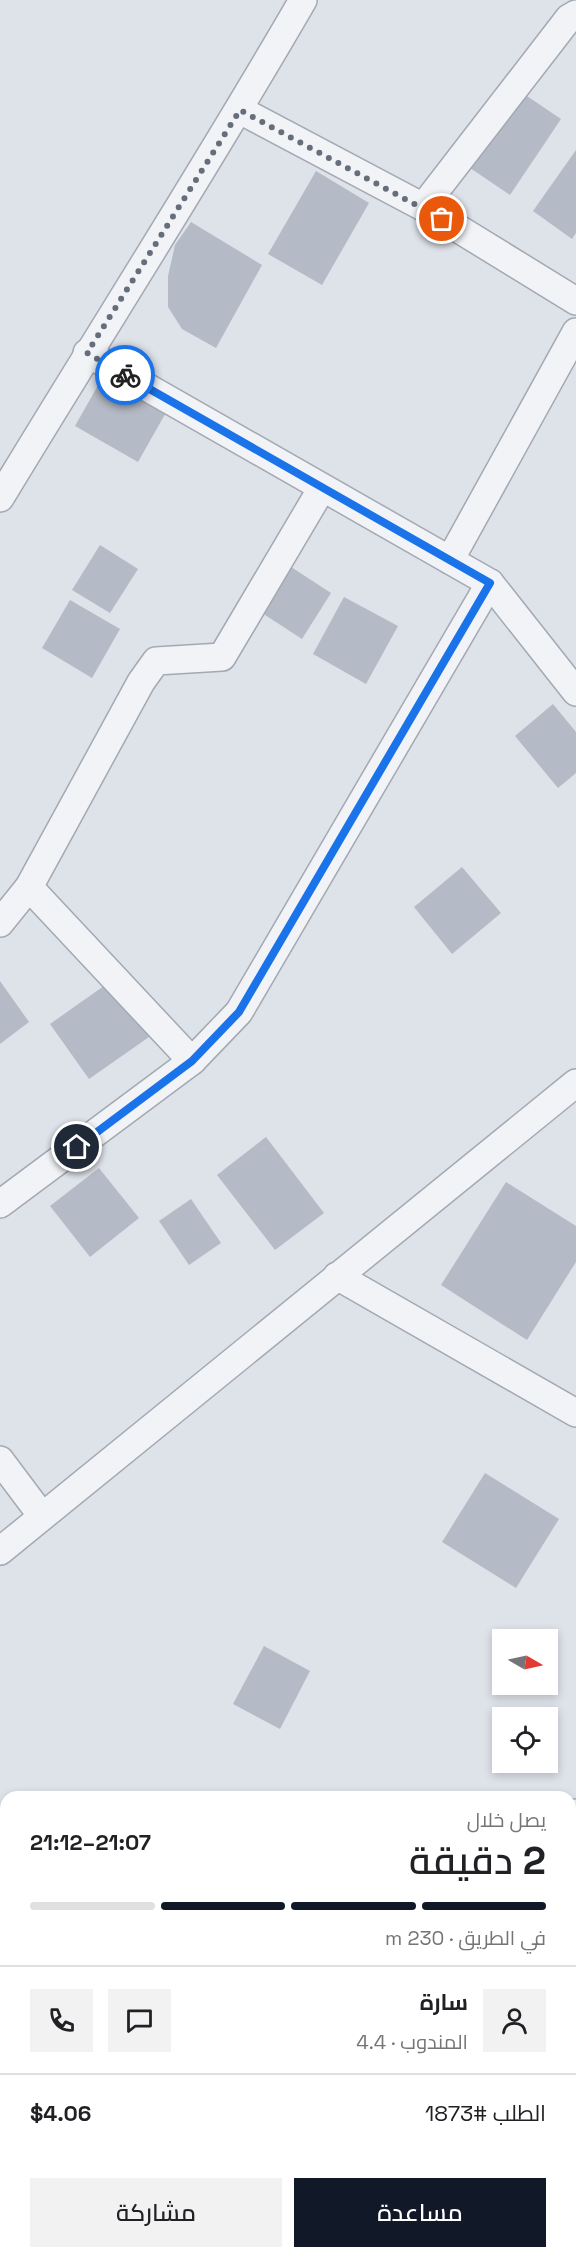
<!DOCTYPE html>
<html lang="ar">
<meta charset="utf-8">
<style>
body{margin:0;font-family:"Space Grotesk",Cairo,sans-serif;background:#f2f2f2;color:#202124;direction:rtl;height:100vh;display:flex;flex-direction:column;font-size:22px;white-space:nowrap}
*{box-sizing:border-box;margin:0}
p{font-size:20px;color:#757577}
.icon{flex:none;width:33px;height:33px;fill:none;stroke:currentColor;stroke-width:2;stroke-linecap:round;stroke-linejoin:round}
.map{position:relative;flex:1;overflow:hidden;direction:ltr}
.sheet{position:absolute;left:0px;top:1791px;width:576px;height:468px;display:flex;flex-direction:column;background:#fff;border-radius:18px 18px 0 0;box-shadow:0 3px 9px #0003;direction:rtl}
.sheet>*{flex:none}
.needle{width:39px;rotate:99deg}
.fabs{position:absolute;left:492px;top:1629px;display:grid;gap:12px}
.fabs a{display:grid;place-items:center;width:66px;height:66px;border-radius:0px;background:#fff;box-shadow:0 3px 9px #0003;font-size:30px}
.pin{position:absolute;display:grid;place-items:center;width:51px;height:51px;color:#fff;margin:-26px;border:3px solid #fff;border-radius:50%;box-shadow:0 2px 6px #0007}
.courier{position:absolute;display:grid;place-items:center;width:60px;height:60px;margin:-30px;border:4px solid #1a73e8;border-radius:50%;background:#fff;color:#222;box-shadow:0 2px 8px #0007}
.overview em{font-style:normal;font-weight:600}
.overview div{display:flex;flex-direction:column-reverse}
.overview{display:flex;align-items:center;justify-content:space-between;height:102px;padding:0 30px}
h1{font-size:39px;font-weight:600;line-height:45px}
.bar{display:grid;grid-template-columns:repeat(4,1fr);gap:9px 6px;align-content:center;height:72px;padding:0 30px}
.bar i{height:8px;border-radius:4px;background:#e0e0e0}
.bar .selected{background:#111827}
.bar p{grid-column:span 4}
.line{display:flex;align-items:center;gap:15px;padding:0 30px;border-top:2px solid #e0e0e0}
.line div{flex:1}
.round{display:grid;place-items:center;flex:none;width:63px;height:63px;border-radius:0px;background:#f2f2f2}
.button{display:flex;gap:12px;margin-top:auto;padding:12px 30px}
.button a{flex:1;height:69px;border-radius:0px;background:#111827;color:#fff;font-size:24px;font-weight:600;line-height:69px;text-align:center}
.button a+a{background:#f2f2f2;color:#202124}
.map>svg:first-child{display:block}
.building{fill:#b5bbc6}
.lines{fill:none;stroke-linecap:round;stroke-linejoin:round}
.street-casing{stroke:#a3a9b3;stroke-width:30}
.street{stroke:#f1f3f7;stroke-width:27}
.done{stroke:#666e7c;stroke-width:6;stroke-dasharray:0 10.8}
.route{stroke:#1a73e8;stroke-width:8}
</style>
<div class="map">
<svg width="576" height="2259" viewBox="0 0 576 2259">
<rect width="100%" height="100%" fill="#dee2e9"/>
<g class="building">
<polygon points="521,92 561,119 510,195 470,168"/>
<polygon points="576,150 576,233 572,239 533,211"/>
<polygon points="316,171 369,203 322,285 268,254"/>
<polygon points="191,222 262,265 216,348 182,329 168,307 168,276 175,245"/>
<polygon points="114,357 177,393 138,462 75,426"/>
<polygon points="100,545 138,569 110,613 72,590"/>
<polygon points="291,567 331,593 302,639 262,613"/>
<polygon points="344,597 398,626 366,684 313,654"/>
<polygon points="70,600 120,629 92,678 42,648"/>
<polygon points="553,704 576,732 576,773 558,788 515,736"/>
<polygon points="462,867 501,913 452,954 414,907"/>
<polygon points="0,981 29,1022 0,1044"/>
<polygon points="111,981 149,1037 89,1079 50,1024"/>
<polygon points="266,1137 324,1213 275,1250 217,1175"/>
<polygon points="99,1168 139,1218 90,1257 50,1206"/>
<polygon points="506,1182 576,1226 576,1262 527,1340 441,1285"/>
<polygon points="191,1199 221,1243 189,1265 159,1221"/>
<polygon points="485,1473 559,1519 516,1588 442,1542"/>
<polygon points="264,1646 310,1671 280,1729 233,1704"/>
<polygon points="6,1889 6,2032 0,2028 0,1899"/>
</g>
<g class="lines">
<defs>
<g id="street">
<polyline points="240,110 423,207 576,301"/>
<polyline points="423,207 569,18 576,14"/>
<polyline points="87,353 490,583 576,692"/>
<path d="M0,498C101,331 206,168 303,0"/>
<polyline points="450,560 576,332"/>
<polyline points="29,887 192,1061"/>
<polyline points="0,923 29,887 141,682 156,661 222,657 322,488"/>
<polyline points="0,1204 192,1061 239,1012 490,583"/>
<polyline points="337,1276 576,1413"/>
<polyline points="0,1460 42,1516"/>
<polyline points="0,1551 576,1083"/>
<polyline points="570,1825 576,1813"/>
<polyline points="570,2120 576,2123"/>
<polyline points="0,2168 6,2171"/>
<polyline points="143,2253 153,2259"/>
</g>
</defs>
<use href="#street" class="street-casing"/>
<use href="#street" class="street"/>
</g>
<g class="lines">
<polyline class="done" points="125,375 87,353 240,110 442,219"/>
<polyline class="route" points="77,1147 192,1061 239,1012 490,583 125,375"/>
</g>
</svg>
<div class="fabs">
<a><svg class="needle" viewBox="-14 -14 28 28"><path d="M0-13l5 13h-10z" fill="#e53935"/><path d="M0 13l5-13h-10z" fill="#757577"/></svg></a>
<a><svg class="icon" aria-label="locate" viewBox="0 0 24 24"><circle cx="12" cy="12" r="6"/><path d="M12 2v4M12 18v4M2 12h4M18 12h4"/></svg></a>
</div>
<div class="pin" style="left:442px;top:219px;background:#ea580c"><svg class="icon" aria-label="bag" viewBox="0 0 24 24"><path d="M5 8h14l-1 12H6zM9 8a3 3 0 0 1 6 0"/></svg></div>
<div class="pin" style="left:77px;top:1147px;background:#1f2937"><svg class="icon" aria-label="home" viewBox="0 0 24 24"><path d="M3 11l9-7 9 7M6 9v11h12V9"/></svg></div>
<div class="courier" style="left:125px;top:375px"><svg class="icon" aria-label="bike" viewBox="0 0 24 24"><circle cx="6" cy="16" r="4"/><circle cx="18" cy="16" r="4"/><path d="M6 16l4-8h5l3 8M10 8l3 8H6M13 5h3"/></svg></div>
<section class="sheet">
<div class="overview"><div><h1>2 دقيقة</h1><p>يصل خلال</p></div><em>21:07–21:12</em></div>
<div class="bar"><i class="selected"></i><i class="selected"></i><i class="selected"></i><i></i><p>في الطريق · 230 m</p></div>
<div class="line" style="height:108px"><a class="round"><svg class="icon" aria-label="person" viewBox="0 0 24 24"><circle cx="12" cy="8" r="4"/><path d="M4 21q1-7 8-7t8 7"/></svg></a><div><b>سارة</b><p>المندوب · 4.4</p></div><a class="round"><svg class="icon" aria-label="chat" viewBox="0 0 24 24"><path d="M4 5h16v11H9l-5 4z"/></svg></a><a class="round"><svg class="icon" aria-label="phone" viewBox="0 0 24 24"><path d="M5 4h4l2 5-3 2q2 4 5 5l2-3 5 2v4C11 20 4 13 5 4z"/></svg></a></div>
<div class="line" style="height:78px"><div>الطلب #1873</div><b>$4.06</b></div>
<div class="button"><a>مساعدة</a><a>مشاركة</a></div>
</section>
</div>
